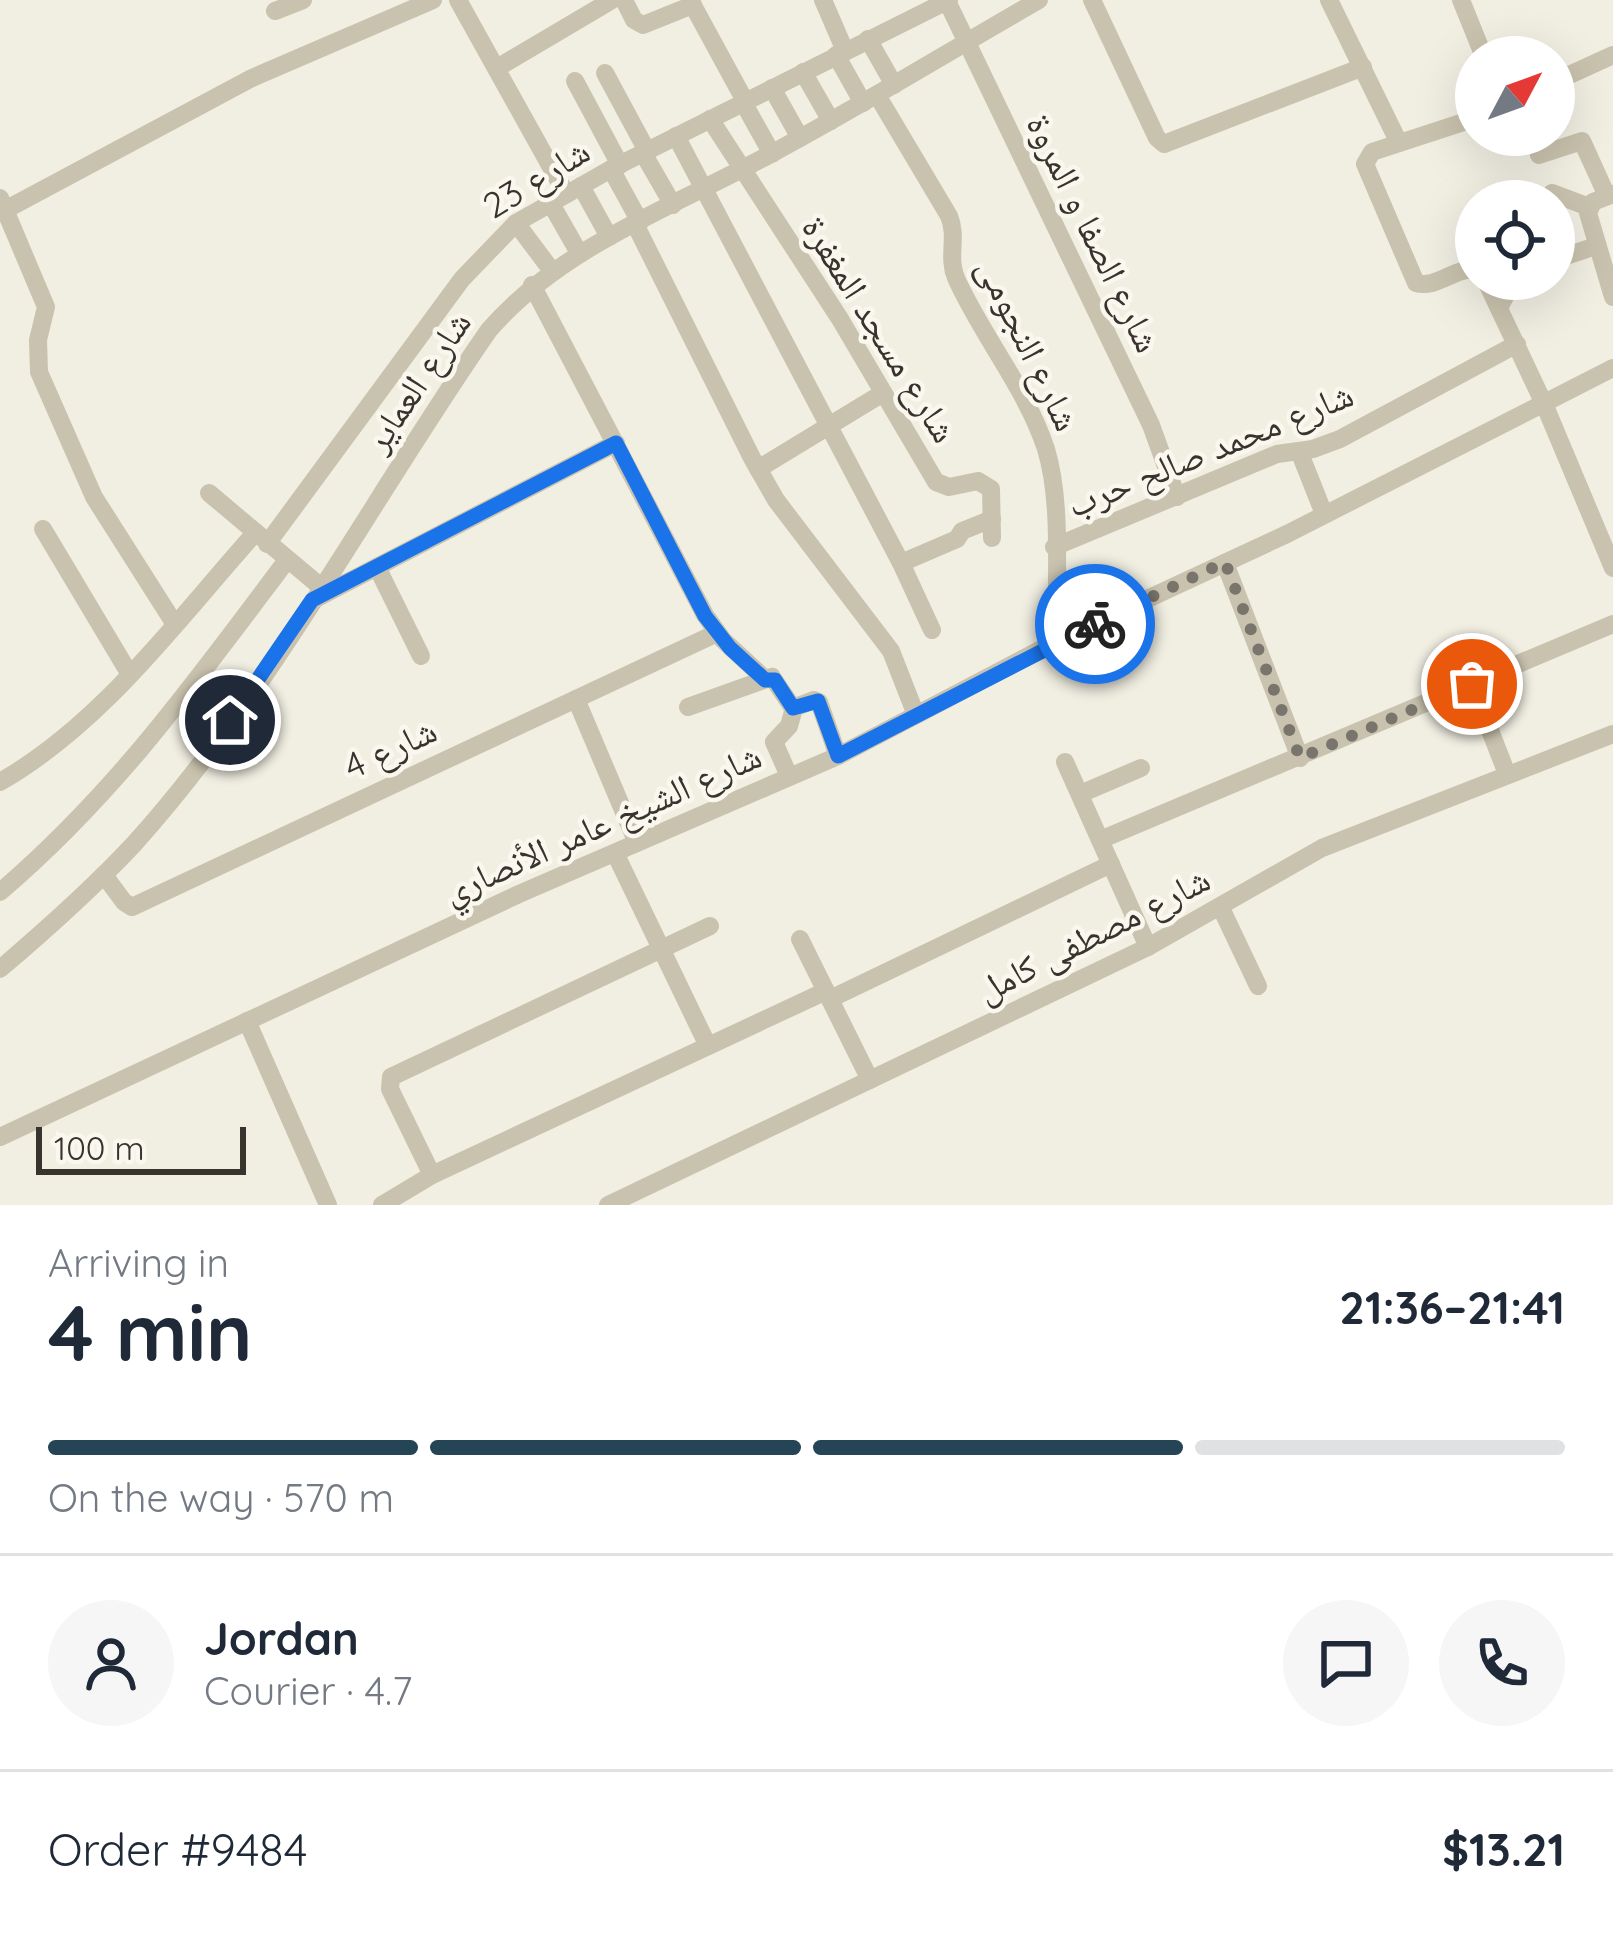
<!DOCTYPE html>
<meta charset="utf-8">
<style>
body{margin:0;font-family:Quicksand,"Noto Naskh Arabic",sans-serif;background:#f6f6f7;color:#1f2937;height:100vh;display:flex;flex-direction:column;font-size:45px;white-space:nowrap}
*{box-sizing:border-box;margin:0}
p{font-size:39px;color:#747a83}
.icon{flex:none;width:66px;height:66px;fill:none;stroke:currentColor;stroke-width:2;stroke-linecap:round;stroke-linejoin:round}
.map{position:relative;height:1205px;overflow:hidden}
.panel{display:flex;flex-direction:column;background:#fff;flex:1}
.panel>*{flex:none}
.needle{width:78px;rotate:49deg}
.buttons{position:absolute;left:1455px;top:36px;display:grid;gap:24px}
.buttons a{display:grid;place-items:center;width:120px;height:120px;border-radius:50%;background:#fff;box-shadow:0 12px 48px #0002;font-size:60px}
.scale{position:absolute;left:36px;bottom:30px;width:210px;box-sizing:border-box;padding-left:12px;border:6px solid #38332c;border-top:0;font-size:33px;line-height:42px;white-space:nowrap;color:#38332c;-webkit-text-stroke:9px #f9f7ee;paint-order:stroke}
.pin{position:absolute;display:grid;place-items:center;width:102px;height:102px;color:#fff;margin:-51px;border:6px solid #fff;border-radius:50%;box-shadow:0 3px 12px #0007}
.courier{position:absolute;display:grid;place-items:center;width:120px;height:120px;margin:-60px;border:9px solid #1a73e8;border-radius:50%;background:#fff;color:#222;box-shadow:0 3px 15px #0007}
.head em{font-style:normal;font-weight:700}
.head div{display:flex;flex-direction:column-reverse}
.head{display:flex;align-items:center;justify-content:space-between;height:204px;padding:0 48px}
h1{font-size:78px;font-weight:700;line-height:90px}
.bar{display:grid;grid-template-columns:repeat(4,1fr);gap:18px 12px;align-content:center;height:144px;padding:0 48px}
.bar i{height:15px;border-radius:9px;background:#e0e1e3}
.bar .selected{background:#254556}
.bar p{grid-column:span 4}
.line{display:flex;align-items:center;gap:30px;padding:0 48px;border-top:3px solid #e0e1e3}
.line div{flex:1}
.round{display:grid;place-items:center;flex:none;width:126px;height:126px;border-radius:63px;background:#f6f6f7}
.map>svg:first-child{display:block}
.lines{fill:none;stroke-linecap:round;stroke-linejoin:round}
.minor{stroke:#c9c2ae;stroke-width:18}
.done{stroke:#79746c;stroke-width:12;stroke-dasharray:0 21.6}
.route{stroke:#1a73e8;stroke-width:15}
.labels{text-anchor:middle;stroke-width:9;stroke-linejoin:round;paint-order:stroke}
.street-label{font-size:36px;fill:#38332c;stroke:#f9f7ee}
</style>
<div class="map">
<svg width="1613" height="1205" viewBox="0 0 1613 1205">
<rect width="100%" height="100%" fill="#f1eee2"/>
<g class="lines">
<g class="minor">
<polyline points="458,0 566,194"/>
<polyline points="624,0 634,20 643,25 693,5"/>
<polyline points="690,0 745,101"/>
<polyline points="823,0 845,51"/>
<polyline points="1092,0 1157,138 1164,144 1363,67"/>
<polyline points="1329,0 1399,143"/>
<polyline points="1461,0 1484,57"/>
<polyline points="947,1 1151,425 1177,497"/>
<polyline points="275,11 303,0"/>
<polyline points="868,39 894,85"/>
<polyline points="836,55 863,103"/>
<polyline points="497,68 612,0"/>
<polyline points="803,72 831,121"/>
<polyline points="605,73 647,151"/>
<polyline points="575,81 620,165"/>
<polyline points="1554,82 1613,55"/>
<polyline points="772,88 800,138"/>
<path d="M877,95L949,216C958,237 947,257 956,278C982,336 1026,388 1046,449C1063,505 1055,582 1057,641"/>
<polyline points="743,102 772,154"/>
<path d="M1476,118L1372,152L1365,164L1416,283C1437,289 1454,267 1476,270"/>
<polyline points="710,119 840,319 936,482 949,487 978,481 991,489 992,538"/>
<polyline points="676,136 901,563 932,630"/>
<polyline points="643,153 673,205"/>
<polyline points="1539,155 1582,141 1607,196"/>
<polyline points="611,169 640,222"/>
<polyline points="581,186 609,237"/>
<polyline points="1552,193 1589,207"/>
<polyline points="1613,194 1593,202 1588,213 1613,297"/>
<polyline points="0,198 46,307 38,340 39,372 94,497 174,623"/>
<polyline points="550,202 579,253"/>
<polyline points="5,210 252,78 433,0"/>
<polyline points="516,223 552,271"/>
<polyline points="635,224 752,458 776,500 891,651 916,715"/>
<polyline points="1554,260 1596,246"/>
<polyline points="1485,279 1545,406 1613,568"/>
<polyline points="532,285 705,615 723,640 765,679"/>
<polyline points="1499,308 1510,287 1519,279"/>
<polyline points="1299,451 1324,514"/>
<polyline points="758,469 883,393"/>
<polyline points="209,493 321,587"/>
<polyline points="43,529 129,673"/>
<polyline points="267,544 462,279 516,223 611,169 949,0"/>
<polyline points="1054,547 1277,454 1313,449 1340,439 1517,344"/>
<polyline points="901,563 957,539 962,531 992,519"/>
<polyline points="1225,563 1300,758"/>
<polyline points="377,567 421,656"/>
<polyline points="317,598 616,443"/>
<polyline points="1472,684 1507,774"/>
<polyline points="576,699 637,843"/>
<polyline points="688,707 772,677 793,708 814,700 819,702 838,756"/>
<polyline points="1065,762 1148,947"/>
<polyline points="789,776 774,742 789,726 794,708"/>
<path d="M0,782C103,723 177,620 255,533"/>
<polyline points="1080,794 1141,768"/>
<polyline points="1100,840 1613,624"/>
<polyline points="615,853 708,1046"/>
<polyline points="104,875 124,902 132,907 717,633"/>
<path d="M0,892C116,793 196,681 287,560"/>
<polyline points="1221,908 1258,986"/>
<polyline points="800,939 870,1080"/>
<path d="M0,969C47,929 92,889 134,844C271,692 372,498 489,330C562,246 671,208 767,156C859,107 948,52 1039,0"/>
<polyline points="830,999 1111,864"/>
<polyline points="247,1021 328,1205"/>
<polyline points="0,1137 519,894 838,756 1057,641 1287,534 1613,368"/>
<polyline points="432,1175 390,1089 391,1077 710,926"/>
<polyline points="382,1205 432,1175 826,991"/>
<polyline points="608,1205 1148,947 1322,848 1613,734"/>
</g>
</g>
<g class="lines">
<polyline class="done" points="1095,624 1225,562 1300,758 1472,684"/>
<polyline class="route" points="230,720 312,600 616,443 705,616 730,648 765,680 775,680 793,708 818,701 838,756 1095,624"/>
</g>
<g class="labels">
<g class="street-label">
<text transform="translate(536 178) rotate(-32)" y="13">شارع 23</text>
<text transform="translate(1094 233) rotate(64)" y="13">شارع الصفا و المروة</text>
<text transform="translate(880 329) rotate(58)" y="13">شارع مسجد المغفرة</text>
<text transform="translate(1029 344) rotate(64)" y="13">شارع النجومى</text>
<text transform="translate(417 381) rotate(-56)" y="13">شارع العماير</text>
<text transform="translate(1210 449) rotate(-22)" y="13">شارع محمد صالح حرب</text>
<text transform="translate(390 748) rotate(-25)" y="13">شارع 4</text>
<text transform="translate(602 823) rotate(-24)" y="13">شارع الشيخ عامر الأنصاري</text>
<text transform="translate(1093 934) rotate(-27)" y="13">شارع مصطفى كامل</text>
</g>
</g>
</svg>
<div class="buttons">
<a><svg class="needle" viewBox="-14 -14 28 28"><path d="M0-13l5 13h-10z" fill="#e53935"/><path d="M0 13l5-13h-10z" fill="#747a83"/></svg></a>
<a><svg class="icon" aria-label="locate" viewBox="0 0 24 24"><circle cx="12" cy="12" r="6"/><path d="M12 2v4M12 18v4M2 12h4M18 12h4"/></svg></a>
</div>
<div class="scale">100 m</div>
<div class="pin" style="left:1472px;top:684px;background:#ea580c"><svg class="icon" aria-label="bag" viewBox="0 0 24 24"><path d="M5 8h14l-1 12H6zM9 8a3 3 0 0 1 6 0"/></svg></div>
<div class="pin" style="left:230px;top:720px;background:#1f2937"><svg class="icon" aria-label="home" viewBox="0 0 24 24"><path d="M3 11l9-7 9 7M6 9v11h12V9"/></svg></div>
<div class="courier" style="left:1095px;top:624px"><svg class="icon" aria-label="bike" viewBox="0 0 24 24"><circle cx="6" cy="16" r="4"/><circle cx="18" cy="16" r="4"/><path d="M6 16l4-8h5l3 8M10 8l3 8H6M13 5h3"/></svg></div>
</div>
<section class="panel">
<div class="head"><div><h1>4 min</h1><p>Arriving in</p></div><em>21:36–21:41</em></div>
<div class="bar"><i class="selected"></i><i class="selected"></i><i class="selected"></i><i></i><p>On the way · 570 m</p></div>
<div class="line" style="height:216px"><a class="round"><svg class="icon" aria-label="person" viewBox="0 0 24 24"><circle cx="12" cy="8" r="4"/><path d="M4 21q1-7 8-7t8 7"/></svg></a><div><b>Jordan</b><p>Courier · 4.7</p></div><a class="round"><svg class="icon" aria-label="chat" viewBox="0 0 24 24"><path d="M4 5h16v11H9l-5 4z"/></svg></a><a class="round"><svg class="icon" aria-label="phone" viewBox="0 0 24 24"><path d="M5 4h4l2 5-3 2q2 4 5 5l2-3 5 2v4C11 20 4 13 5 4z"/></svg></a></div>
<div class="line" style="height:156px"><div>Order #9484</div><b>$13.21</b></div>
</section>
